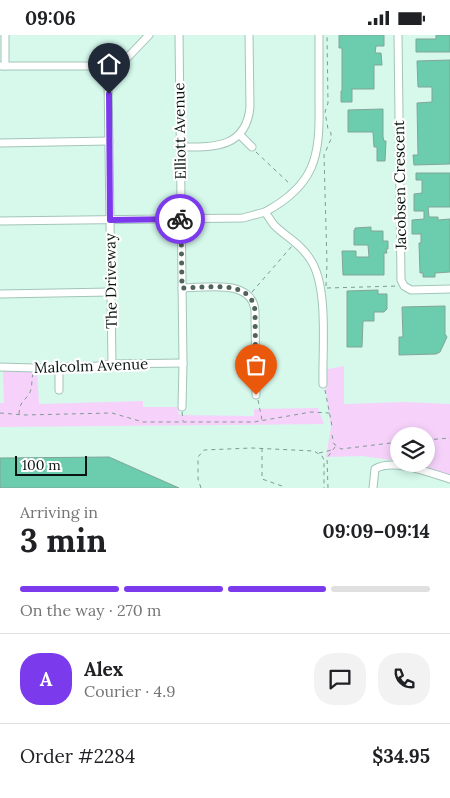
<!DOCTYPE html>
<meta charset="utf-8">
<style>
body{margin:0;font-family:Lora,serif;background:#f2f2f2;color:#202124;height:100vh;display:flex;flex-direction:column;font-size:19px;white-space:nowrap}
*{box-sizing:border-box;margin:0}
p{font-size:16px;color:#757577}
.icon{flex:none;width:28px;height:28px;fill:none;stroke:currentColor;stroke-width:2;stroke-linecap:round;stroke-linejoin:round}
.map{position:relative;height:453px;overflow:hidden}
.details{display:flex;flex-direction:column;background:#fff;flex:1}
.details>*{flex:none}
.fabs{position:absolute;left:390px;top:392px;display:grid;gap:10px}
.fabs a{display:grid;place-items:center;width:45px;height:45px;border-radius:50%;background:#fff;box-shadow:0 2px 8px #0003;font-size:25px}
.scale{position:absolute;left:15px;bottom:12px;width:72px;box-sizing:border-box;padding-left:5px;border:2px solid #071410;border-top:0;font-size:14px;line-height:18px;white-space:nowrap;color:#071410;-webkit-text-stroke:4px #fff;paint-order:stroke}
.pin{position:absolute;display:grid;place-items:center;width:42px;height:42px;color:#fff;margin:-51px -21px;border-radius:50% 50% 50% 0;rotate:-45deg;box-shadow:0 0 5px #0007}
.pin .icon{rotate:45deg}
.courier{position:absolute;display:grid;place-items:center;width:50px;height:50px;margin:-25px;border:4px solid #7c3aed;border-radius:50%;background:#fff;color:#222;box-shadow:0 1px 6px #0007}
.head em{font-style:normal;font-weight:700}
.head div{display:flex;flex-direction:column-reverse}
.head{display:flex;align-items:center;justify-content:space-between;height:85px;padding:0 20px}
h1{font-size:32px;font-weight:700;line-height:38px}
.bar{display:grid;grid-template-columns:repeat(4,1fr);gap:8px 5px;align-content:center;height:60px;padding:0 20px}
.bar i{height:6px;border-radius:4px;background:#e0e0e0}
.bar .on{background:#7c3aed}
.bar p{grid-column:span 4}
.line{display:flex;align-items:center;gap:12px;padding:0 20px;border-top:1px solid #e0e0e0}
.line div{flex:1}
.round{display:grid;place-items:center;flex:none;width:52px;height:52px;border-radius:20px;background:#f2f2f2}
.status{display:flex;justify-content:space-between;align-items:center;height:35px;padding:0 25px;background:#fff;direction:ltr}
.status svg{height:14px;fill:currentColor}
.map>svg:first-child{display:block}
.green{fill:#f6d2fb}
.building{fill:#6bcdae;stroke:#83a498}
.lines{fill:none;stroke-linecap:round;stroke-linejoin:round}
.minor-casing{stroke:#a3c5b9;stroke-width:9}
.path{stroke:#809a91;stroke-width:1;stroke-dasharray:4 4;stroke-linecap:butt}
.minor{stroke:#fff;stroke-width:7}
.done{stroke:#4f645d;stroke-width:5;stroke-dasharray:0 9}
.route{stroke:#7c3aed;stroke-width:6}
.labels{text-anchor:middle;stroke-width:4.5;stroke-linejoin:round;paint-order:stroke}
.street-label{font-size:15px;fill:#071410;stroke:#fff}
</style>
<div class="status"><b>09:06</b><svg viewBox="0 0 49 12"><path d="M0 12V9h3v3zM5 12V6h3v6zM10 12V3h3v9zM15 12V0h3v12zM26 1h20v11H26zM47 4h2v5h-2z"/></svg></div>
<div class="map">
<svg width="450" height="453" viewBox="0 0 450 453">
<rect width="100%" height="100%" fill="#d6f9ec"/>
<g class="green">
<polygon points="344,331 344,369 404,367 450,369 450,440 410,429 426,429 426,401 399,401 399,426 362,421 326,422 331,392 323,335"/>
<polygon points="3,334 37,335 39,369 143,366 143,372 178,372 179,380 254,381 254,374 318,373 324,389 0,392 0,368 4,368"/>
</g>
<g class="building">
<polygon points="339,0 384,0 384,11 376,11 375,18 381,18 382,30 374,30 374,54 352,54 352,67 341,67 341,56 342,56 342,13 339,13"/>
<polygon points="436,0 450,0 450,17 416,17 416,4 436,4"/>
<polygon points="450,25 450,129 414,130 413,120 418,120 417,68 432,67 432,52 418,52 417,26"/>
<polygon points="383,74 383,102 384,106 386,106 385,126 377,126 377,112 374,112 373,97 348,97 348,75"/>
<polygon points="416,138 450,138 450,172 428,172 429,182 438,182 438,185 450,184 450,237 435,238 435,242 423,242 423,238 420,238 419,208 421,208 421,199 412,199 412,185 424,184 424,176 414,176 414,159 422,158 422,145 416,145"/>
<polygon points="371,192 371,196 383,196 383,206 388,206 388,214 386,214 387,218 384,218 384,240 343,240 342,216 356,216 356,222 369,222 368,210 354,210 354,195 355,195 355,193"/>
<polygon points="378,255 378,259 387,259 387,274 384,277 374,277 374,286 363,286 362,312 347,312 347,256"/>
<polygon points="445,271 445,299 447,302 440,317 436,319 399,320 399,302 403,302 402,272"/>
<polygon points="109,422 179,453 0,453 0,423"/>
</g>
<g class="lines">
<defs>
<g id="minor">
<polyline points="5,0 5,31"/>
<polyline points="179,0 183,328 182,372"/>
<polyline points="398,0 401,245 404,251 411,255 450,254"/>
<polyline points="0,31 105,31 113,37"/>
<polyline points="240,100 252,112"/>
<polyline points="0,108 109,106"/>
<path d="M180,112C213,112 246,114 250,72L249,0"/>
<path d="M265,177C315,150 320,122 319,69C319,46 319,23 319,0"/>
<path d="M0,186L243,183L265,177C268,181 271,186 274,190C286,202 300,208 310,224C329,251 322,315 323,349"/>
<path d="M182,253C206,253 252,243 255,276L256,360"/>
<polyline points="0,259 111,257"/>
<polyline points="112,329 108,43 149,0"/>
<polyline points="0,332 34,333 97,331 112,329 183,328"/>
<polyline points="59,332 59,355"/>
<path d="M373,453L375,434C394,423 430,438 450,444"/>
</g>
</defs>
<use href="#minor" class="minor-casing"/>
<g class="path">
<polyline points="256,117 291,150"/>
<polyline points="326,251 327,229 324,120 331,104 331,98 328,94 325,77 328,68 327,0"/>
<polyline points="327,253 398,251"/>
<polyline points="252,257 292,211"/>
<polyline points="325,355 332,391"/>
<polyline points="258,365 262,385"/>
<polyline points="182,377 183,386"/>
<polyline points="0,378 24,380 112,378 143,387 254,387 311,377 329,378"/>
<path d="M19,379C20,366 23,368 29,359C33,353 31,345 33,339"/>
<polyline points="332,400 334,409 341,414 399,407"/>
<polyline points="426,405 450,403"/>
<polyline points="262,413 262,444 282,451 284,453"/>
<polyline points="319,418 332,415"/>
<polyline points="201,453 198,444 198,422 204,415 252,413 314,416 322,421 324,425 324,453"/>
<polyline points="328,453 327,423 335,412"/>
</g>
<use href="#minor" class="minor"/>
</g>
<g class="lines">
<path class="done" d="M180,184H181V188L182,253C206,253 252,243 255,276L256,360"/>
<polyline class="route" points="109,59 110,185 180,184"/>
</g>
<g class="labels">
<g class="street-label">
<text transform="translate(180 96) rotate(-91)" y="5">Elliott Avenue</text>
<text transform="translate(400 150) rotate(-91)" y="5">Jacobsen Crescent</text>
<text transform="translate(111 246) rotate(-91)" y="5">The Driveway</text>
<text transform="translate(91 331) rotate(-2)" y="5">Malcolm Avenue</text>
</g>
</g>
</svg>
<div class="fabs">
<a><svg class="icon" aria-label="layers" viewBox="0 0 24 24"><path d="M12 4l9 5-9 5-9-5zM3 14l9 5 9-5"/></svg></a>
</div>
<div class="scale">100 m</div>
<div class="pin" style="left:256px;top:360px;background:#ea580c"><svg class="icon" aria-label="bag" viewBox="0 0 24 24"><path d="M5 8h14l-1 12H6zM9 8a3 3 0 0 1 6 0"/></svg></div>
<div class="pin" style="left:109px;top:59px;background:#1f2937"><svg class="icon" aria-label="home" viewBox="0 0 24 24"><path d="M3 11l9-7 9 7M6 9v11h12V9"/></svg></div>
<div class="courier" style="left:180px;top:184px"><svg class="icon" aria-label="bike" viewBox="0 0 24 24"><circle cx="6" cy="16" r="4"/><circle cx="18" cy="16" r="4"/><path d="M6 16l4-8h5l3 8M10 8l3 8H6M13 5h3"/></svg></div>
</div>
<section class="details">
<div class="head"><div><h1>3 min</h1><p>Arriving in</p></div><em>09:09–09:14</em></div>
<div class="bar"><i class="on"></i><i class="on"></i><i class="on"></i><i></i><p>On the way · 270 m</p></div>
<div class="line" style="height:90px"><b class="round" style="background:#7c3aed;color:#fff">A</b><div><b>Alex</b><p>Courier · 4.9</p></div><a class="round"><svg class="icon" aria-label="chat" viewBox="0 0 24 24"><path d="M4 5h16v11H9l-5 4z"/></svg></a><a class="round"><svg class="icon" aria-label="phone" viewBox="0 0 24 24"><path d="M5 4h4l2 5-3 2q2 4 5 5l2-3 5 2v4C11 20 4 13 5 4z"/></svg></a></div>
<div class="line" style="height:65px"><div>Order #2284</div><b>$34.95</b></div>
</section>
